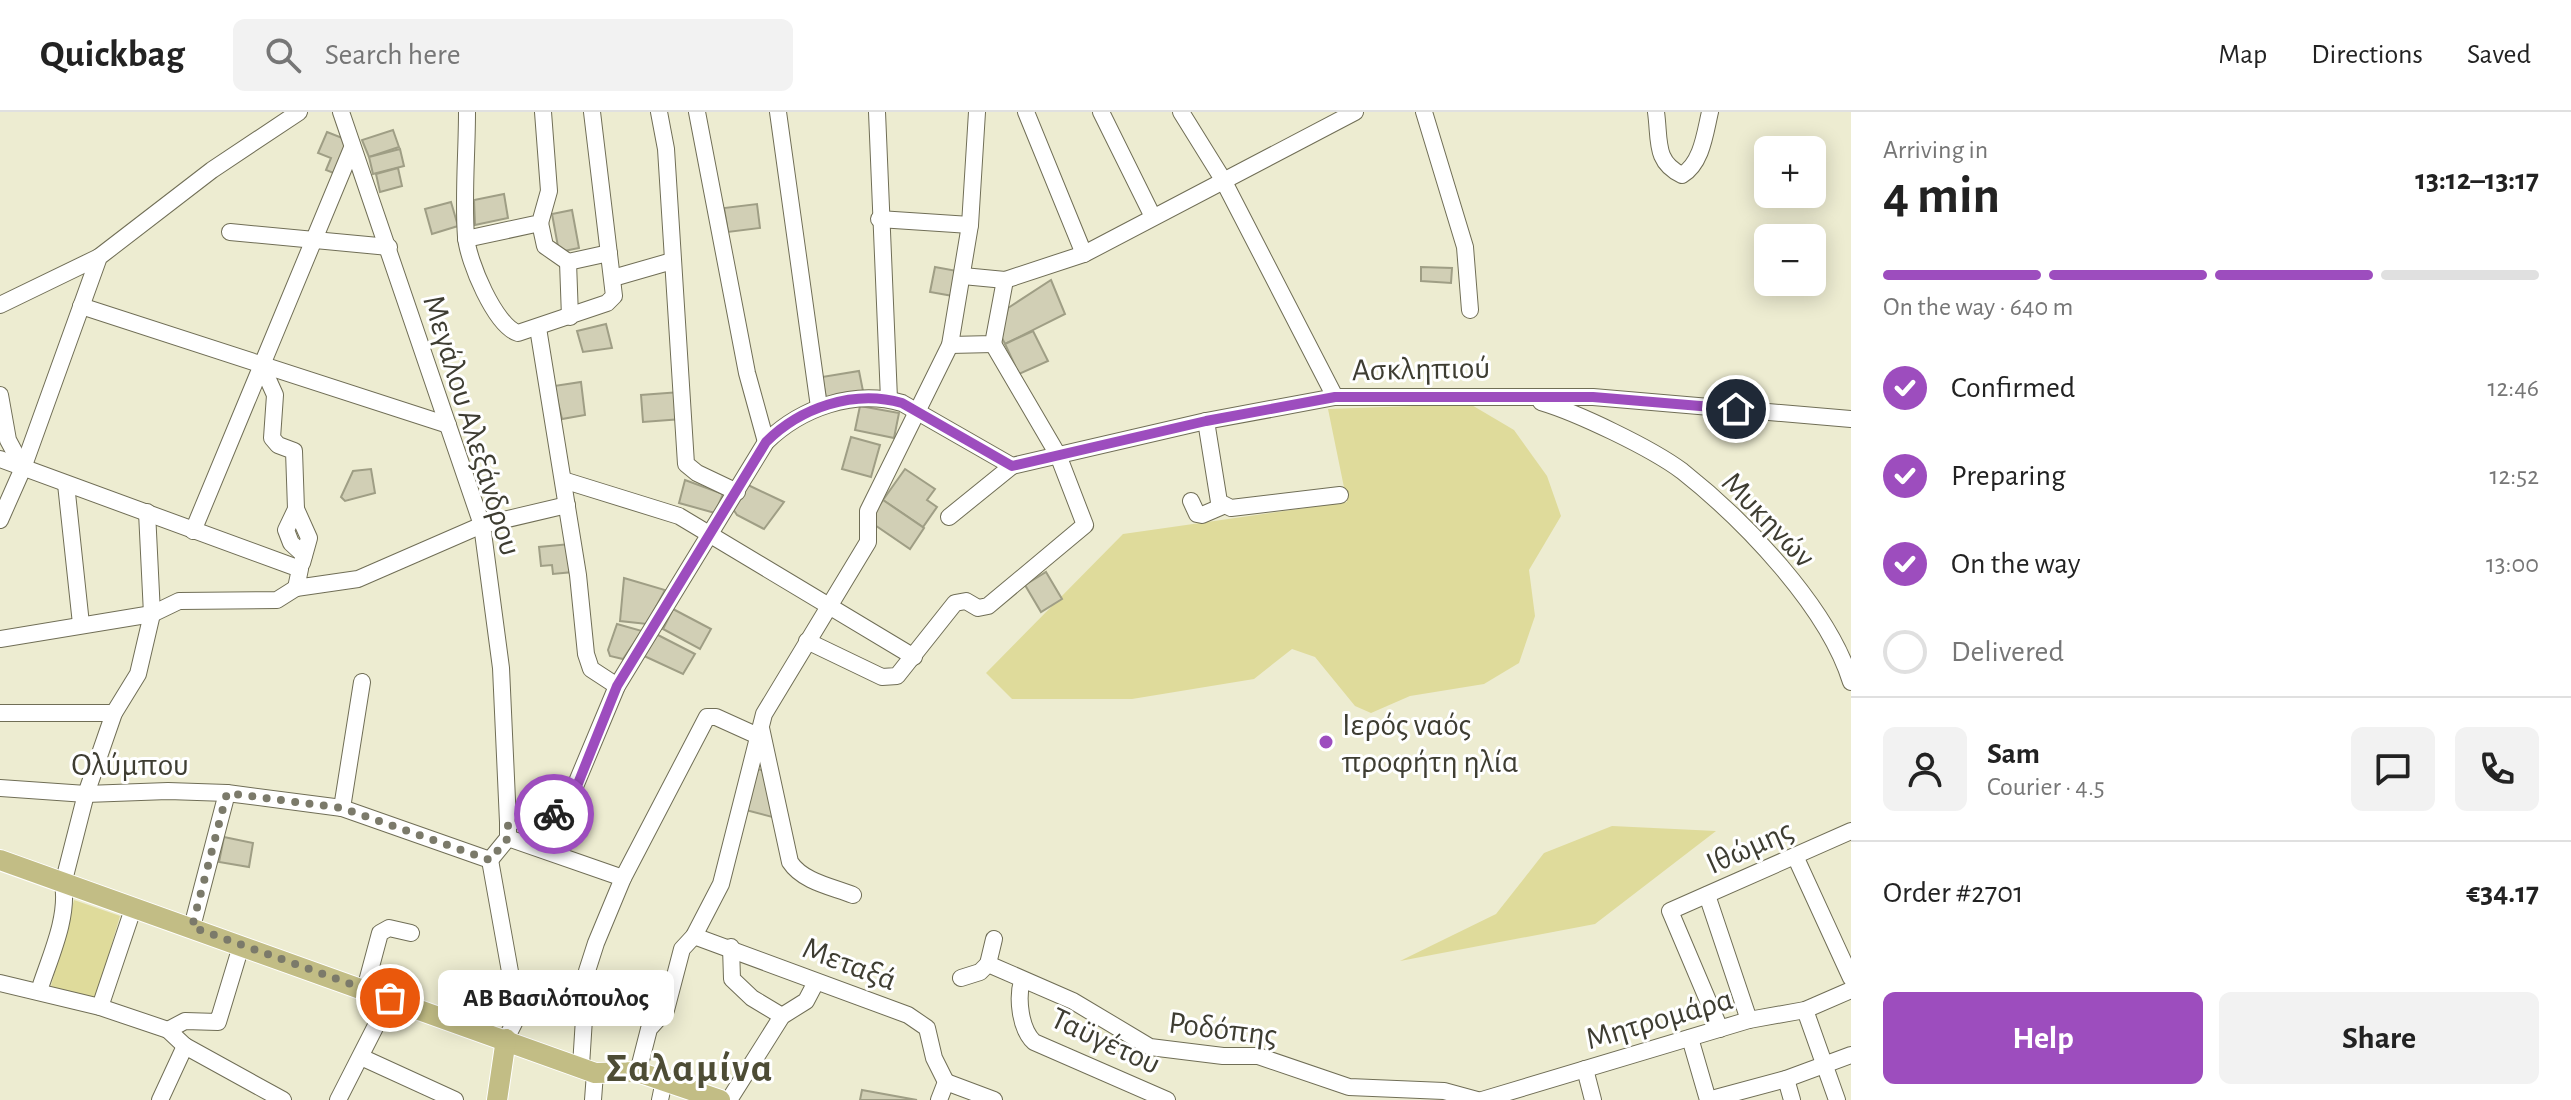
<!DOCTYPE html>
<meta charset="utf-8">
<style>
body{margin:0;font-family:"Alegreya Sans",sans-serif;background:#f2f2f2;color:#222;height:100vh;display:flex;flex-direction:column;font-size:30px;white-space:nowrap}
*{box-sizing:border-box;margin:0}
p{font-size:26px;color:#767676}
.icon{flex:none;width:44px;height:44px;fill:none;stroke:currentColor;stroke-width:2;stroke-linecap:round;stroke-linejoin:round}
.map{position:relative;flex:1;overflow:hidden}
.sheet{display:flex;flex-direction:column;background:#fff;width:720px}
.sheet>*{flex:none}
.tools{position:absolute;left:1754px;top:24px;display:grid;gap:16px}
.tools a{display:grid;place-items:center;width:72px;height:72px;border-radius:12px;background:#fff;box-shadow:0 4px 20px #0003;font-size:40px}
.pin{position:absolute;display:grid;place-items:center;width:68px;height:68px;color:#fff;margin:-34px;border:4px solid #fff;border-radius:50%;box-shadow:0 2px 8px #0007}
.courier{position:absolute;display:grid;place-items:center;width:80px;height:80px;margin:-40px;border:6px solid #9d4dbe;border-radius:50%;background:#fff;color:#222;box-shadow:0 2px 10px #0007}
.bubble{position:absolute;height:56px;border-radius:12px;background:#fff;box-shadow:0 4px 20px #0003;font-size:26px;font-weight:600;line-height:56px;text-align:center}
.summary em{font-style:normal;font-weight:600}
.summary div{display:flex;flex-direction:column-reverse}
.summary{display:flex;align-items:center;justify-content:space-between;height:136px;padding:0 32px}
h1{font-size:52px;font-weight:600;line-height:60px}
.bar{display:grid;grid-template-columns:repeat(4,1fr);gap:12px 8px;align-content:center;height:96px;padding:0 32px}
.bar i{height:10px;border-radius:6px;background:#e0e0e0}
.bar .current{background:#9d4dbe}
.bar p{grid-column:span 4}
.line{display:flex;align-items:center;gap:20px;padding:0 32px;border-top:2px solid #e0e0e0}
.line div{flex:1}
.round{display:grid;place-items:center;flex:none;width:84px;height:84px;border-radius:12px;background:#f2f2f2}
ol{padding:0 32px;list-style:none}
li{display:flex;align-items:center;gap:24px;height:88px}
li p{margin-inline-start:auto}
li .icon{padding:8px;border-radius:50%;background:#9d4dbe;color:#fff;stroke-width:4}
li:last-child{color:#767676}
li i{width:44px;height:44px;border:4px solid #e0e0e0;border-radius:50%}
.button{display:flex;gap:16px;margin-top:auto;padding:16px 32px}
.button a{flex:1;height:92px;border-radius:12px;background:#9d4dbe;color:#fff;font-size:32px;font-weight:600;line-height:92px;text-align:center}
.button a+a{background:#f2f2f2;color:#222}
header{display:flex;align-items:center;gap:48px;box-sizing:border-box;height:112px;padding:0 40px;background:#fff;border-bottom:2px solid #e0e0e0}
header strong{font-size:38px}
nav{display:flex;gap:44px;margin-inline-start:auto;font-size:28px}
.search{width:560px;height:72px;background:#f2f2f2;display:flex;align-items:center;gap:20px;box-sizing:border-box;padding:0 28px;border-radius:12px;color:#767676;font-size:30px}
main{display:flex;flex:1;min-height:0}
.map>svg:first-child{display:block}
.green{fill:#dfdb9b}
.building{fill:#d1cfb5;stroke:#9f9e85;stroke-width:2}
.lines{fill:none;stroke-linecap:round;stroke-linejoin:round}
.minor-casing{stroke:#706e56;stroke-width:18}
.major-casing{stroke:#fff;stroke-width:22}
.minor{stroke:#fff;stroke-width:16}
.major{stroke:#c2bd85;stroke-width:20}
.done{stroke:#7b7a6a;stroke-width:8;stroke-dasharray:0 14.4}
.route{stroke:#9d4dbe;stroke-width:10}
.poi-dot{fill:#9d4dbe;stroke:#fff;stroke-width:3}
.labels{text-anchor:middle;stroke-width:6;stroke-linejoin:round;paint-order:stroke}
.street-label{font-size:32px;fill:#3e3d32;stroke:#fff}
.poi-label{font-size:32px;fill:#3e3d32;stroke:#fff;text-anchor:start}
.district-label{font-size:40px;font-weight:bold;letter-spacing:2px;fill:#4d4c35;stroke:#fff}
</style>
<header>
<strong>Quickbag</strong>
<div class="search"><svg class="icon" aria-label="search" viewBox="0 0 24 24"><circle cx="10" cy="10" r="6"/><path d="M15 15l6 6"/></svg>Search here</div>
<nav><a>Map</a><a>Directions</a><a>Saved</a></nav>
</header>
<main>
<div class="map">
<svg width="1851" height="988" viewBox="0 0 1851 988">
<rect width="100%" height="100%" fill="#edecd1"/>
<g class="green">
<polygon points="1470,292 1514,318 1547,364 1561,404 1529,458 1535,504 1519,551 1484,572 1410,584 1371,601 1355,594 1315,545 1292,537 1254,567 1132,587 1012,587 986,561 1123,422 1347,390 1328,297"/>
<polygon points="1612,714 1716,719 1595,812 1400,849 1496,802 1544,741"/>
<polygon points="74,788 120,804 95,889 51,874"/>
</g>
<g class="building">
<polygon points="393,18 399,35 369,45 362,28"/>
<polygon points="327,20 350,29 336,62 326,58 331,46 318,41"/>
<polygon points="400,37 404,54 373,62 369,45"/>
<polygon points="398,56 402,74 380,80 376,62"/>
<polygon points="504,82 508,106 475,113 474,88"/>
<polygon points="451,90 458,114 432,122 425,97"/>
<polygon points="757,92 760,116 728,120 724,96"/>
<polygon points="572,98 579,136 559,140 552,102"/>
<polygon points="935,155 957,159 953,184 930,180"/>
<polygon points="1421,155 1452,156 1451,171 1421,169"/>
<polygon points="1051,168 1065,202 1005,232 1001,224 1008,196"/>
<polygon points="606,212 612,236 583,240 577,219"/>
<polygon points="1033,219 1048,249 1019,262 1005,232"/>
<polygon points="859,259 863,279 826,286 822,265"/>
<polygon points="581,270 585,303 562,307 554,274"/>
<polygon points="680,280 682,307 643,310 641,283"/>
<polygon points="860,294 899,301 894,326 855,318"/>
<polygon points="851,325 880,333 871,365 842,357"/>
<polygon points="371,357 375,381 345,389 341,385 353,359"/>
<polygon points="905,357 935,377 927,388 937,395 923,415 883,388"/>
<polygon points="685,368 723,382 715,401 679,391"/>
<polygon points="748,373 784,390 764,417 737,403 733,397"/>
<polygon points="883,388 924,416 910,437 869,409"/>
<polygon points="570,432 573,460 553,462 552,453 541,454 539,435"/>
<polygon points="1046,460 1062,487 1041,500 1025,473"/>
<polygon points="624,466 665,478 647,512 620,509"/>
<polygon points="673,497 711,517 700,537 663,517"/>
<polygon points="617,512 642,519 623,547 610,544 608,538"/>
<polygon points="656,522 695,542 683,562 642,543"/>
<polygon points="754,656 769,660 776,706 742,697"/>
<polygon points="224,725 253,731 249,755 219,750"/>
<polygon points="862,978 917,988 860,988"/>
</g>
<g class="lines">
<defs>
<g id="minor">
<polyline points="341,0 482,413 501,556 508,710 508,726 490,748"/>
<path d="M467,0C467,41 463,84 466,125C468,149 495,214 518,221L607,191L614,184L592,0"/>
<polyline points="659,0 666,37 686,352 697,361 737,380"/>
<polyline points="697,0 747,261 766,330"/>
<polyline points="778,0 819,295"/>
<polyline points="877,0 889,287"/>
<polyline points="1026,0 1084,142"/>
<polyline points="1101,0 1153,105"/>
<polyline points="1181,0 1222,66 1335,285"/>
<polyline points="1424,0 1465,135 1470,198"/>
<path d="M1656,0C1660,28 1654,50 1682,63C1702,51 1705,21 1710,0"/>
<polyline points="879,107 970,113"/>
<polyline points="540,111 545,134 568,150 609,141"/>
<polyline points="230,120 389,135"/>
<polyline points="466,127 540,111 549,79 543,0"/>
<polyline points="568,150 570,205"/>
<polyline points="963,164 1005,168 1084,142 1355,0"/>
<polyline points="613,166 672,149"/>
<polyline points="0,193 99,145"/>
<polyline points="81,194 448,313"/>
<polyline points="538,216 578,463 586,542 591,557 617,574"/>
<polyline points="950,233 993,232 1005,168"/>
<polyline points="262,254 275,283 272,326 278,333 294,339 296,397 286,418 291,431 304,443"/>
<polyline points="0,283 8,328 23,356"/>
<path d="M1541,290C1578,301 1651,336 1682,359C1744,408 1828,495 1851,570"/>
<polyline points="1206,309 1219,390 1231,396 1340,383"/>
<polyline points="0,347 300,457 296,476 358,467 482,413 567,393"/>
<polyline points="563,368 679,404 914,545"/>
<polyline points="66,372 81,512"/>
<polyline points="1191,389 1197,402 1202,403 1223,394"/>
<polyline points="296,397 309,426 302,451"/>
<polyline points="949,405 1012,354"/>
<polyline points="0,408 23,356 99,145 212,58 299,0"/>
<polyline points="193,419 352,36"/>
<polyline points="0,527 152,502 179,489 277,488 296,476"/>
<polyline points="807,529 882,565 897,564 955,491 966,489 978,496 988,494 1085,413 1058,343 993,232"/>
<polyline points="0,601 114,601"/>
<path d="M761,616L790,750C803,770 833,775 853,783"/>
<polyline points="0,676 86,682 168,679 227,681 342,696 490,748"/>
<polyline points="342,696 362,570"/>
<path d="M508,710L560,701L566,696L617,574L766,330C801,296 853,277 902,291L1012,354L1206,309L1335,285H1593L1851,307"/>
<polyline points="508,726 623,766"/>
<polyline points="1795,744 1851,866"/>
<polyline points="490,748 514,882 515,909 506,927"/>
<polyline points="1707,783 1749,908"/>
<polyline points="192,815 227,681"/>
<polyline points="694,824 908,903 927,916 934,946 946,970"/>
<polyline points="731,835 732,867 752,886 782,904"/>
<polyline points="988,852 994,827"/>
<polyline points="961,866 980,860 988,852 1073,889 1150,935 1223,944 1258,944 1349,975 1444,979 1477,988"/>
<path d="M1022,869C1017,886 1020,917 1034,930L1167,988"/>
<polyline points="0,871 100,895 168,918 185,934"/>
<polyline points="365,877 380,821 389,816 411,821"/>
<path d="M39,879C49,847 69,806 63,772L86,682L114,601L138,562L152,502L147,400"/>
<polyline points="100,895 133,797"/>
<polyline points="1805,898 1837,988"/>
<polyline points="1720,917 1670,799 1851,719"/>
<polyline points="168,918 185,909 218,910 241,834"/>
<polyline points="1690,926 1708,988"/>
<polyline points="361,945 455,988"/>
<polyline points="581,954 587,859 596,831 623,766 707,605 716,605 758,624"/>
<polyline points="1585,957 1593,988"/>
<polyline points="638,960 649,917 666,898 682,837 694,824 721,772 764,602 868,430 868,399 950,233 970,113 977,0"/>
<polyline points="1786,967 1792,988"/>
<polyline points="946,970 994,988"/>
<polyline points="160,988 185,934 283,988"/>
<polyline points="338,988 390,886"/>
<polyline points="593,988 595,961"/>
<polyline points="660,988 664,969"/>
<polyline points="729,988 782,904 806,889 816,870"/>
<polyline points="939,988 946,970"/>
<polyline points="1482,988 1749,908 1805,898 1851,878"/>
<polyline points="1708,988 1786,967 1851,943"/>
</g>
<g id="major">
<polyline points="0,748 595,961 638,960 720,988"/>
<polyline points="497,988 506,927"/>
</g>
</defs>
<use href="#minor" class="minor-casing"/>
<use href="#major" class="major-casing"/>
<use href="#minor" class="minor"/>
<use href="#major" class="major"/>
</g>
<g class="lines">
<polyline class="done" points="390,886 192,815 227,681 342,696 490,748 508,726 508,710 554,702"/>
<path class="route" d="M554,702L560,701L571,689L617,574L766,330C800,296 853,277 902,291L1012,354L1206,309L1335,285H1593L1736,297"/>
</g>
<circle class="poi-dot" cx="1326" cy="630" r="8"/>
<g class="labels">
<g class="street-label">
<text transform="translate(1421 256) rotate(-1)" y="11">Ασκληπιού</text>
<text transform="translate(473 313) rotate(73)" y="11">Μεγάλου Αλεξάνδρου</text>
<text transform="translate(1769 407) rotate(46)" y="11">Μυκηνών</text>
<text x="130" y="663">Ολύμπου</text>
<text transform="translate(1749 734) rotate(-24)" y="11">Ιθώμης</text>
<text transform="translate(850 851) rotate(21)" y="11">Μεταξά</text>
<text transform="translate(1659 906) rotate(-16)" y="11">Μητρομάρα</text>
<text transform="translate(1223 916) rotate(7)" y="11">Ροδόπης</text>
<text transform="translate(1106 928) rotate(25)" y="11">Ταϋγέτου</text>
</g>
<g class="poi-label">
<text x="1342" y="623">Ιερός ναός<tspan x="1342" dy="37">προφήτη ηλία</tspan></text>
</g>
<g class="district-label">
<text x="690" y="969">Σαλαμίνα</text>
</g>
</g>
</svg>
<div class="tools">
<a>+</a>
<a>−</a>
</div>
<div class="pin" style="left:390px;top:886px;background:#ea580c"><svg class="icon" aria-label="bag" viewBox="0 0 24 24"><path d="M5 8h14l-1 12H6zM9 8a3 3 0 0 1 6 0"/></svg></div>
<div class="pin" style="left:1736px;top:297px;background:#1f2937"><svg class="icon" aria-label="home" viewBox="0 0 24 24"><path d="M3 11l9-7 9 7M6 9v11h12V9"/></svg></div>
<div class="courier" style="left:554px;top:702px"><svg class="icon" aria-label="bike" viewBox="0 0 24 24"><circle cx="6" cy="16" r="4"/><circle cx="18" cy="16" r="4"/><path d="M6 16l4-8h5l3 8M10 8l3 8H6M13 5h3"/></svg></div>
<div class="bubble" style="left:438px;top:858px;width:236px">ΑΒ Βασιλόπουλος</div>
</div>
<section class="sheet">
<div class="summary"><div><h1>4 min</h1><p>Arriving in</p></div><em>13:12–13:17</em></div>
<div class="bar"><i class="current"></i><i class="current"></i><i class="current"></i><i></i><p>On the way · 640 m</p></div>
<ol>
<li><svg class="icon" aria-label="check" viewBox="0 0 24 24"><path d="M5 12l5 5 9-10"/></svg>Confirmed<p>12:46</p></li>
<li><svg class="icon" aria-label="check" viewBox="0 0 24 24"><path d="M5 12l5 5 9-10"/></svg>Preparing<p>12:52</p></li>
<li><svg class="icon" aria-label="check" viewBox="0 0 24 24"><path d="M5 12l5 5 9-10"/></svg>On the way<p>13:00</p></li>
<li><i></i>Delivered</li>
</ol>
<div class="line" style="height:144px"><a class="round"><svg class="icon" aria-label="person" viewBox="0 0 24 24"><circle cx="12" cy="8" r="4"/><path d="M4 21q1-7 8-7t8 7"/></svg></a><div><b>Sam</b><p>Courier · 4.5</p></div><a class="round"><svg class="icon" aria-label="chat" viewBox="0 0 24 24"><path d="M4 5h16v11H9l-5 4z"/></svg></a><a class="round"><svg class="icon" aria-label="phone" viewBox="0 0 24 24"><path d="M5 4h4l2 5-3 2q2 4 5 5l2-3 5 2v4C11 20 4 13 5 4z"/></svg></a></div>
<div class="line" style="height:104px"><div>Order #2701</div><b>€34.17</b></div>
<div class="button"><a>Help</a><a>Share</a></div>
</section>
</main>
